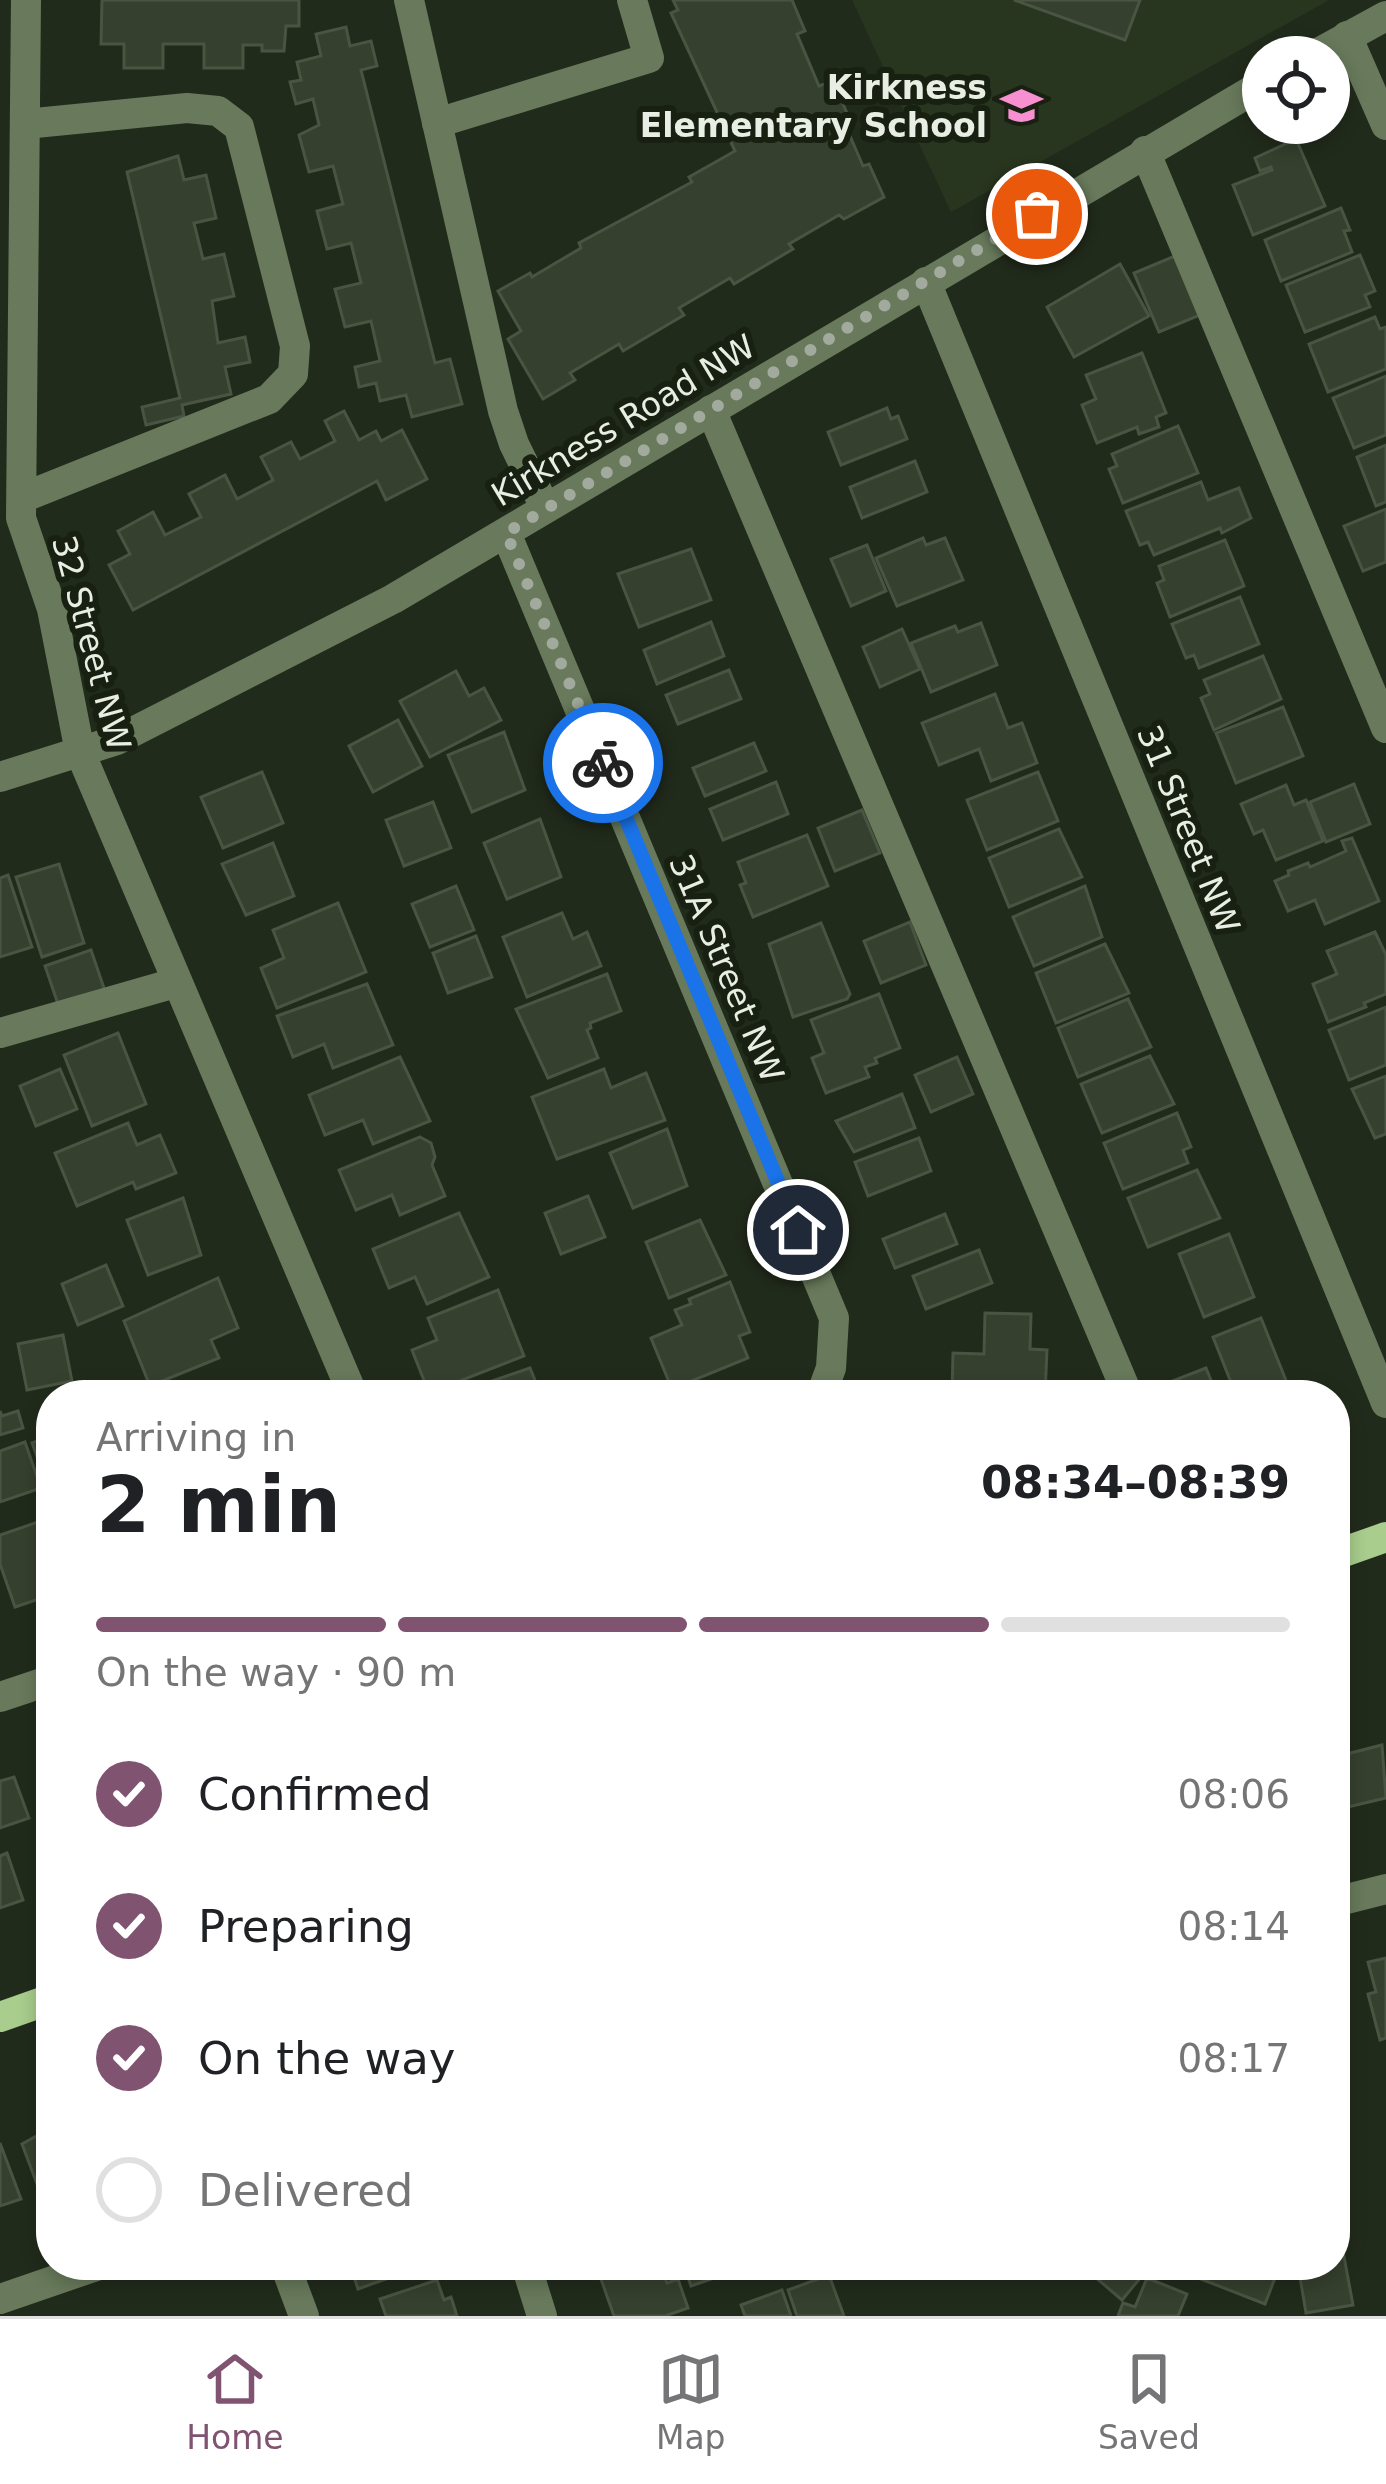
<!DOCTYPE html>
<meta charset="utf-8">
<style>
body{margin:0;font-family:"DejaVu Sans",sans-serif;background:#f2f2f2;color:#202124;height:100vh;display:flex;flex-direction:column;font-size:45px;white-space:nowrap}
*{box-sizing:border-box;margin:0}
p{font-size:39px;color:#757577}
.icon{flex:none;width:66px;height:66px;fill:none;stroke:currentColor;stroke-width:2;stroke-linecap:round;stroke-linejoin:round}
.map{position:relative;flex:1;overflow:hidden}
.sheet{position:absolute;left:36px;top:1380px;width:1314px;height:900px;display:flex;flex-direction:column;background:#fff;border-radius:48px;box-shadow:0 6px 18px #0003}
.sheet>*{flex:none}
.controls{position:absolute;left:1242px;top:36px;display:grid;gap:24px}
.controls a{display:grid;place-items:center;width:108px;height:108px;border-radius:50%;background:#fff;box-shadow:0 6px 18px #0003;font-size:60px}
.pin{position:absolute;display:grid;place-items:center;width:102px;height:102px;color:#fff;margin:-51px;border:6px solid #fff;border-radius:50%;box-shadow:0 3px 12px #0007}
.courier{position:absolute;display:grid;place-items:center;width:120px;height:120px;margin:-60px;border:9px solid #1a73e8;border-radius:50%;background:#fff;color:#222;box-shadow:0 3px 15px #0007}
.head em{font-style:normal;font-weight:800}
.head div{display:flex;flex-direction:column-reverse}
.head{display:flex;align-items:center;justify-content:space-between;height:204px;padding:0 60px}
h1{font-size:78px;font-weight:800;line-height:90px}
.bar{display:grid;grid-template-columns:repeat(4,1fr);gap:18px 12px;align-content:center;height:144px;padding:0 60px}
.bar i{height:15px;border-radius:9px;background:#e0e0e0}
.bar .active{background:#805371}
.bar p{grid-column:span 4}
ol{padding:0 60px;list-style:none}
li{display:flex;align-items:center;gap:36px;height:132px}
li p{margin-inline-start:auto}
li .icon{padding:12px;border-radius:50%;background:#805371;color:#fff;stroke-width:4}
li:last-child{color:#757577}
li i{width:66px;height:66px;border:6px solid #e0e0e0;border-radius:50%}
.menu{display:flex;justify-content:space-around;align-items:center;height:168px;border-top:3px solid #e0e0e0;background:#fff;font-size:33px;color:#757577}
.menu a{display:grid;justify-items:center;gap:6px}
.menu .active{color:#805371}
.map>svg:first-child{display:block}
.built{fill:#29361f}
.building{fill:#36402e;stroke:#495442;stroke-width:3}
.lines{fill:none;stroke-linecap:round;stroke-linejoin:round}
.minor{stroke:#687a5b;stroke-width:30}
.major{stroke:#a8cd8c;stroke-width:30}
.done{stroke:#a2aa9d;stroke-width:12;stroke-dasharray:0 21.6}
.route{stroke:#1a73e8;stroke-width:15}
.labels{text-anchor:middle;stroke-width:12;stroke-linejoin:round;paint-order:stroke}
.poi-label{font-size:33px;font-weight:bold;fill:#e8eee3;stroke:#182111;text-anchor:end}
.street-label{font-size:33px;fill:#e8eee3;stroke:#182111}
</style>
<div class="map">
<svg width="1386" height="2316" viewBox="0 0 1386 2316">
<rect width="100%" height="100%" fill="#212b1b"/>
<polygon class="built" points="852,0 1329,0 951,212"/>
<g class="building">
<polygon points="102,0 299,0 299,26 286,26 284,51 262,51 262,45 243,45 243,68 204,68 204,44 163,44 163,68 124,68 124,44 101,44"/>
<polygon points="673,0 792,0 805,31 797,34 819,86 833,81 850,120 844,122 863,166 869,164 884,197 844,219 839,215 789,244 793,249 734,284 730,278 679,308 684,315 623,351 619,344 570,373 575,380 543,399 508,339 521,331 498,291 530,273 532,277 581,248 579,243 692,182 689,177 735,151 671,13 678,10"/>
<polygon points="1014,0 1140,0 1125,40"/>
<polygon points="346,27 350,46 371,41 377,66 361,70 435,363 450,359 462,404 412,417 406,395 380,401 376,383 359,387 355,367 380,361 371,321 345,327 335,289 361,283 351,243 327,249 317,211 343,204 333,166 309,172 299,135 319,125 313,99 296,104 290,82 301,80 297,62 321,56 316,34"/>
<polygon points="1296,139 1325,206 1253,235 1233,185 1272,170 1271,167 1260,171 1255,158"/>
<polygon points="178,156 184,180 206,175 216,218 194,223 203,259 224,254 234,296 212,301 218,343 245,337 250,362 225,367 231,394 182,405 184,416 146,425 142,407 180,398 127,172"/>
<polygon points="1341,208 1350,230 1344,231 1352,252 1281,281 1265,240"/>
<polygon points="1360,255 1375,291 1365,295 1370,307 1305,332 1286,285"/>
<polygon points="1175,256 1200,315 1159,332 1134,273"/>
<polygon points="1120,264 1149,316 1074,357 1047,307"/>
<polygon points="1375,317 1380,329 1386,327 1386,369 1328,392 1309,344"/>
<polygon points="1142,353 1166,413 1156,417 1159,427 1139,434 1137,427 1097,443 1082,405 1096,399 1086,375"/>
<polygon points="1386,376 1386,435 1354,448 1333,398"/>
<polygon points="887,408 891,419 898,416 907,439 841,465 828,432"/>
<polygon points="344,411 359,440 376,431 381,441 402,430 427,479 386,500 377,481 133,610 109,565 130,554 118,531 153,512 165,535 201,517 189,494 225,475 237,499 273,480 261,457 291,442 300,459 335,441 325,421"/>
<polygon points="1178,426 1198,473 1123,503 1109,469 1117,466 1112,454"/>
<polygon points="1386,445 1386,502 1376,506 1357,457"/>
<polygon points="915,461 927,492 862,518 850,487"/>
<polygon points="1201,482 1208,500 1239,488 1251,518 1222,533 1220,528 1154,555 1148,542 1140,545 1126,511"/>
<polygon points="1386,509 1386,562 1363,571 1344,526"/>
<polygon points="923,538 926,545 945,538 963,580 897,606 876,558"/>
<polygon points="1225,540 1244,586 1170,617 1157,583 1164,580 1159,566"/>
<polygon points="867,545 886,591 851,606 831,559"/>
<polygon points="691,549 711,600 639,627 618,574"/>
<polygon points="1240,597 1259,644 1199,668 1194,655 1186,658 1172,624"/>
<polygon points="711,622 724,656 657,684 644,650"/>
<polygon points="981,623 997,665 931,692 911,643 955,626 958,632"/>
<polygon points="902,629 920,669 880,687 863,647"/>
<polygon points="1263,656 1281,699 1214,730 1201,698 1210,694 1204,680"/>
<polygon points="729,670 741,699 678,724 666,695"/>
<polygon points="456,671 469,696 484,688 501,720 430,757 400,701"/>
<polygon points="995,694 1008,728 1022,723 1037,763 991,781 979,749 939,765 922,723"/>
<polygon points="1283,707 1303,756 1236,783 1216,733"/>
<polygon points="398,720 422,766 373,792 349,746"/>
<polygon points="504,732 525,790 472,812 448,755"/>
<polygon points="754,743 766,771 705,796 693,768"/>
<polygon points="262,772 283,823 223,848 201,797"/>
<polygon points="1038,772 1058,821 987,850 967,800"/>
<polygon points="776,782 788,814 723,840 710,809"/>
<polygon points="1354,784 1370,824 1326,842 1310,802"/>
<polygon points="1286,785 1294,805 1306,800 1323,841 1276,860 1263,830 1254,834 1241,804"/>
<polygon points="433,802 451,848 404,866 386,820"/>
<polygon points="862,810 880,853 835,871 818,828"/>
<polygon points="540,819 561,877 507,899 484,843"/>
<polygon points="1059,829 1082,877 1009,907 989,858"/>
<polygon points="807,835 828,886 753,917 740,885 746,883 738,862"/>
<polygon points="1352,838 1379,901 1325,924 1315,900 1288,911 1275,881 1289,875 1288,871 1308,863 1310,867 1346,851 1342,841"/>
<polygon points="273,843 294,896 246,915 222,864"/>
<polygon points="59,864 84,943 42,957 16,877"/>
<polygon points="8,875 32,947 0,957 0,878"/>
<polygon points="456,886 474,930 430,947 412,904"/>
<polygon points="1085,886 1102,937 1034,966 1013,917"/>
<polygon points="338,903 366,972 277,1008 261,968 284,958 273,930"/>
<polygon points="562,913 573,939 587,932 601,966 527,997 503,937"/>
<polygon points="910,922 926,965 881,983 864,941"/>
<polygon points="821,923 850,994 847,999 793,1017 769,944"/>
<polygon points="1375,932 1386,955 1386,994 1364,1003 1366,1007 1328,1022 1313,984 1337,974 1327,951"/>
<polygon points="476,936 492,977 448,993 433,953"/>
<polygon points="1105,944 1129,993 1056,1023 1036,973"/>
<polygon points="91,950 105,991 59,1007 45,966"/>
<polygon points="607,974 621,1011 590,1023 591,1028 587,1030 598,1058 548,1078 516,1009"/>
<polygon points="367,984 393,1045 333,1068 324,1044 293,1057 277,1016"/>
<polygon points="879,994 900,1048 875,1058 877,1063 865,1067 869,1077 826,1093 812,1058 824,1053 811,1020"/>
<polygon points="1128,999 1151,1047 1078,1077 1058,1028"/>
<polygon points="1386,1007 1386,1065 1349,1080 1329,1030"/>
<polygon points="118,1033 146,1104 92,1126 64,1055"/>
<polygon points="1150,1056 1174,1104 1102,1133 1081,1084"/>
<polygon points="400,1057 430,1121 373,1144 363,1120 325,1135 309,1095"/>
<polygon points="957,1057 973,1094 931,1112 915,1075"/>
<polygon points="60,1069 77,1109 36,1126 20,1086"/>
<polygon points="604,1069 611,1088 646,1073 665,1120 557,1159 532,1097"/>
<polygon points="1386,1076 1386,1134 1375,1138 1352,1089"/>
<polygon points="902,1094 915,1128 854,1152 836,1121"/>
<polygon points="1177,1113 1191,1147 1183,1150 1188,1163 1123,1189 1104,1143"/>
<polygon points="128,1123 137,1145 160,1135 176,1173 136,1189 133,1182 77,1206 55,1153"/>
<polygon points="667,1129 687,1186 633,1208 610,1153"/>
<polygon points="420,1137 431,1143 435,1157 432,1165 445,1196 400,1215 392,1195 356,1210 339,1170"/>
<polygon points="919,1138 931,1171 868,1196 855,1162"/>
<polygon points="1197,1170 1220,1218 1148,1247 1128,1198"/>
<polygon points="588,1196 605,1237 561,1254 545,1213"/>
<polygon points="183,1198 201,1255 148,1275 127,1220"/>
<polygon points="459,1213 489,1277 427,1304 415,1277 389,1288 373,1249"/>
<polygon points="945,1214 957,1244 895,1268 883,1239"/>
<polygon points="700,1220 726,1275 669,1298 646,1242"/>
<polygon points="1229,1234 1254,1297 1204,1317 1179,1254"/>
<polygon points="979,1250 992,1283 926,1309 913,1276"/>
<polygon points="106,1265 123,1306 78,1325 62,1284"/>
<polygon points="218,1278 238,1328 211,1340 219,1358 150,1386 124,1321"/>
<polygon points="730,1282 750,1332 739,1336 748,1358 672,1389 651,1338 682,1325 675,1310 691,1304 689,1299"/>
<polygon points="498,1290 524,1356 429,1393 412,1350 437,1340 428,1318"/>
<polygon points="985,1313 1031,1314 1030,1349 1047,1350 1045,1395 952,1395 953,1353 984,1354"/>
<polygon points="1261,1318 1287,1383 1257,1395 1236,1395 1213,1337"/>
<polygon points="63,1335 72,1381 27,1390 18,1344"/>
<polygon points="530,1368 539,1390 548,1386 552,1395 451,1395"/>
<polygon points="1206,1368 1217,1395 1166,1395 1162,1385"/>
<polygon points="0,1411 2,1416 18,1411 23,1428 0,1435"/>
<polygon points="51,1436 51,1483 47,1484 32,1443"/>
<polygon points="25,1442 41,1488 0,1502 0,1451"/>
<polygon points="41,1521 51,1551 51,1595 15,1607 0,1564 0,1535"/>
<polygon points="1382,1745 1386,1798 1335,1810 1335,1757"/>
<polygon points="14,1777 29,1818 0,1828 0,1781"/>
<polygon points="7,1853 23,1900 0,1908 0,1856"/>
<polygon points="1386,1958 1386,2038 1380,2040 1368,1994 1376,1992 1368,1962"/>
<polygon points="51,2128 51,2197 43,2200 22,2144"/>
<polygon points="0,2143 21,2199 0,2206"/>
<polygon points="1338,2224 1353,2305 1306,2313 1298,2265 1335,2265 1335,2225"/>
<polygon points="350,2265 413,2265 414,2269 358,2289"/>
<polygon points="596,2265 660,2265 667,2283 678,2279 688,2308 665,2316 614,2316"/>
<polygon points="684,2265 751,2265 691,2286"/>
<polygon points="1081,2265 1151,2265 1122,2300"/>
<polygon points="1191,2265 1280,2265 1265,2304 1188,2274"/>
<polygon points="829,2275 844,2316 797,2316 788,2290"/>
<polygon points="1147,2278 1187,2294 1178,2316 1118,2316 1123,2303 1135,2307"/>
<polygon points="437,2280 444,2300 451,2297 457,2316 386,2316 380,2299"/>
<polygon points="782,2290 791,2316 745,2316 741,2305"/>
</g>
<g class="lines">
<g class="minor">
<polyline points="26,0 21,518 52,609 80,752 353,1395"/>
<polyline points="409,0 503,411 514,444 545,507"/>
<polyline points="1347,36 1386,125"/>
<polyline points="1311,57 1386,16"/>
<polyline points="437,123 649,58 632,0"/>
<polyline points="1145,151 1386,728"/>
<polyline points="926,282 1386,1403"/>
<polyline points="711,410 1128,1395"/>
<polyline points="22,498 269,399 293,374 295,346 239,127 218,111 187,108 25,124"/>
<polyline points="506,533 834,1318 831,1368 821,1395"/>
<polyline points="0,777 117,740 393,599 1263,84"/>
<polyline points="0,1033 175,983"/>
<polyline points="0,1697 51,1680"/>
<polyline points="1335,1902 1386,1889"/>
<polyline points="285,2265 304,2316"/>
<polyline points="526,2265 542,2316"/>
<polyline points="0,2299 99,2265"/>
</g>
<g class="major">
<polyline points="1335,1555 1386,1537"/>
<polyline points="0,2017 51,1999"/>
</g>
</g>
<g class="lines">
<polyline class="done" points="603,763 506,533 1037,214"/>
<polyline class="route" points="603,763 798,1230"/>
</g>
<defs>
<symbol id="school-bare" viewBox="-9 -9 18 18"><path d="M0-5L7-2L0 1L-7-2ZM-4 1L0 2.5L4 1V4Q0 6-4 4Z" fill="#f690d0" stroke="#182111" stroke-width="2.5" paint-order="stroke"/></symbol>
</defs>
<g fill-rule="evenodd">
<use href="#school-bare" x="992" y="76" width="59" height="59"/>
</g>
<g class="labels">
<g class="poi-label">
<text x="987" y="99">Kirkness<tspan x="987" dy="38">Elementary School</tspan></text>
</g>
<g class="street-label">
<text transform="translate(623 420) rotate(-31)" y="12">Kirkness Road NW</text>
<text transform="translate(92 643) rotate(75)" y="12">32 Street NW</text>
<text transform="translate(1189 829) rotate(68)" y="12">31 Street NW</text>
<text transform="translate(727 968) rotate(67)" y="12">31A Street NW</text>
</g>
</g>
</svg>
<div class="controls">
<a><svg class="icon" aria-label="locate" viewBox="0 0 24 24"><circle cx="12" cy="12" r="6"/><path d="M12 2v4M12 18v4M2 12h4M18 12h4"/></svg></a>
</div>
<div class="pin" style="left:1037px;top:214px;background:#ea580c"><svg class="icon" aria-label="bag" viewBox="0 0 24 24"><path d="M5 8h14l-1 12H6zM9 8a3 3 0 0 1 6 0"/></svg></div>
<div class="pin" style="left:798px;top:1230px;background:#1f2937"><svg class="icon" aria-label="home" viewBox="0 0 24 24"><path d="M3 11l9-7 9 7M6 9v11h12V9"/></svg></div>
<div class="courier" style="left:603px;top:763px"><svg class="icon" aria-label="bike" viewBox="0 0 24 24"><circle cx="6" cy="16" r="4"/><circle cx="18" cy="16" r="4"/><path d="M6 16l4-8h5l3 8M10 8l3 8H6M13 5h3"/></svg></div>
<section class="sheet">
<div class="head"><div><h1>2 min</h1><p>Arriving in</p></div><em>08:34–08:39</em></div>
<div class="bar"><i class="active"></i><i class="active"></i><i class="active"></i><i></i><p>On the way · 90 m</p></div>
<ol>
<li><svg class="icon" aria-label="check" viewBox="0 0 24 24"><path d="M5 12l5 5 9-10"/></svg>Confirmed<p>08:06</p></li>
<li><svg class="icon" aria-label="check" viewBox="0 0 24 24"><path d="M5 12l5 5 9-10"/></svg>Preparing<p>08:14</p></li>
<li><svg class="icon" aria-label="check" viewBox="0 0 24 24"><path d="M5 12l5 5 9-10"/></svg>On the way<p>08:17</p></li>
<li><i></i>Delivered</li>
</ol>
</section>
</div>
<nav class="menu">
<a class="active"><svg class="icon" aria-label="home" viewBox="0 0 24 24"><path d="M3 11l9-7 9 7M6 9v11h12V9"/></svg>Home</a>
<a><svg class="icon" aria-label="map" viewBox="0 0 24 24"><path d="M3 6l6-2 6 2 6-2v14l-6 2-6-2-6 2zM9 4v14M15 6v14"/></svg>Map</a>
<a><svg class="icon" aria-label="saved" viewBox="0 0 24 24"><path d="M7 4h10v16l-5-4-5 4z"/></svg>Saved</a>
</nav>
